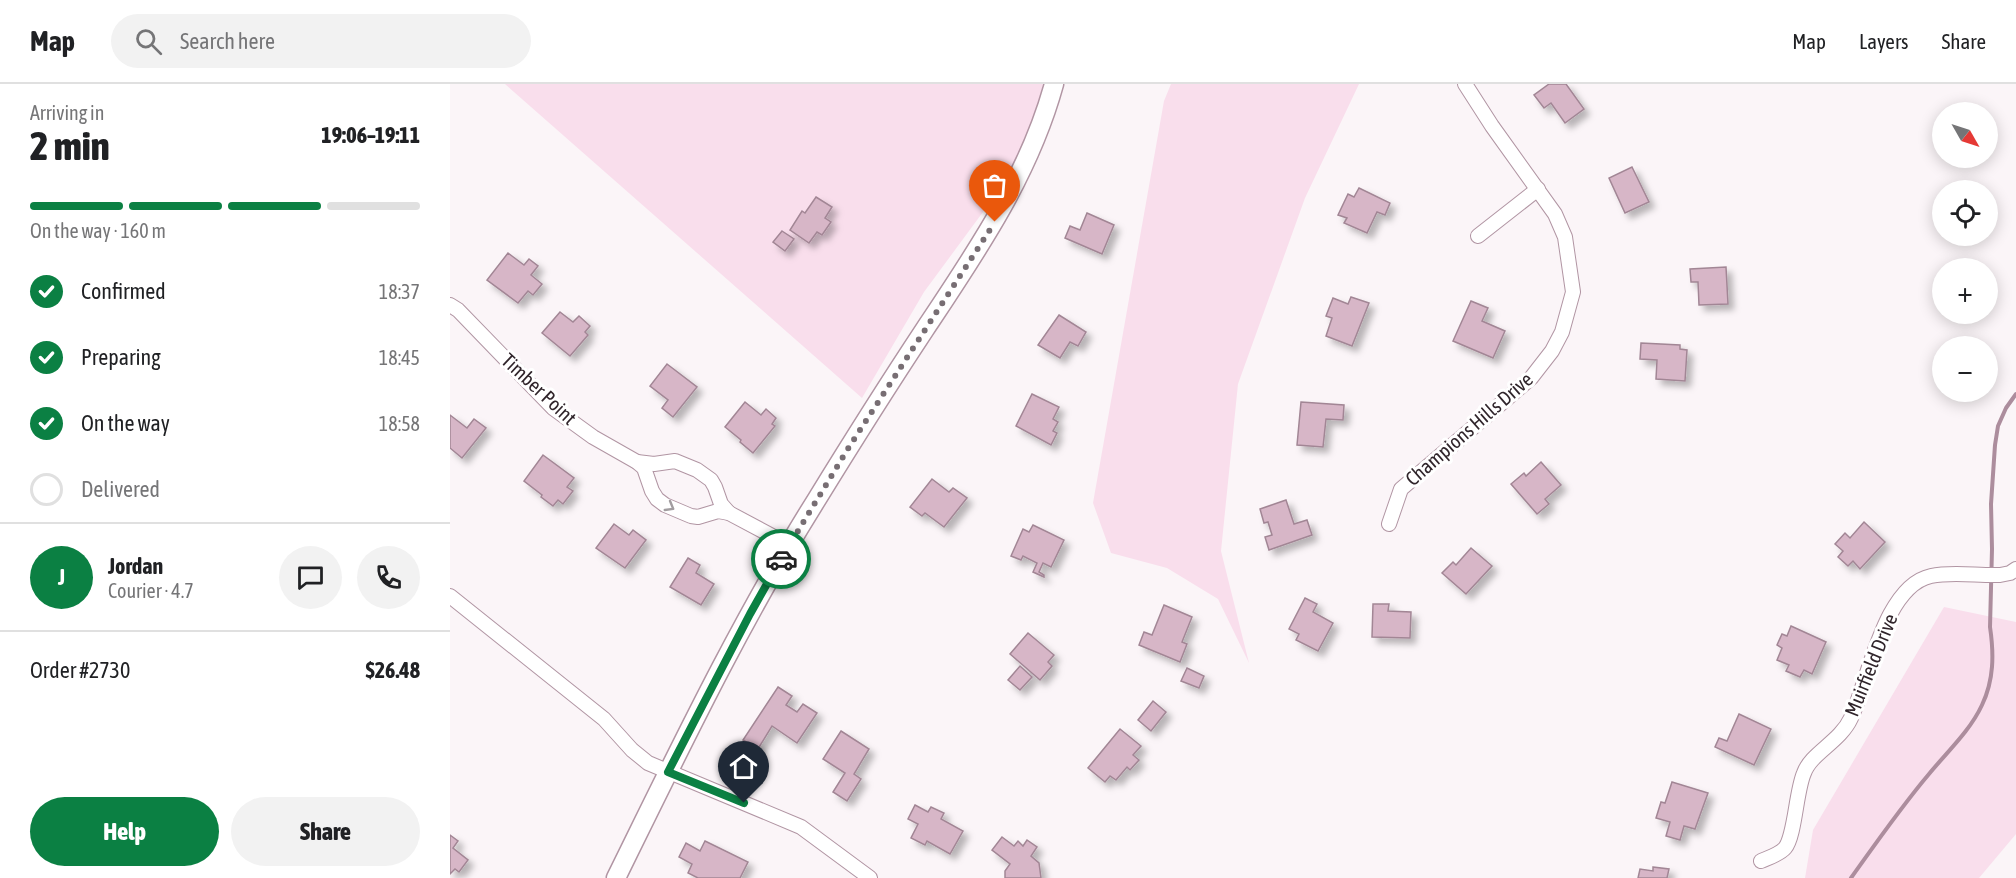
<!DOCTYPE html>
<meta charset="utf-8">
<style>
body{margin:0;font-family:"Asap Condensed",sans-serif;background:#f2f2f2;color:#202124;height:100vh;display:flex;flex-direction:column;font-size:22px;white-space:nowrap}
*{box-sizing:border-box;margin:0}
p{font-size:20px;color:#757577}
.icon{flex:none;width:33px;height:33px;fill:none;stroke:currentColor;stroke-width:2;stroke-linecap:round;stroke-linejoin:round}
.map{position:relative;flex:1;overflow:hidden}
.details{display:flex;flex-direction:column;background:#fff;width:450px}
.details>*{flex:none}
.needle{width:39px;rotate:129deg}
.tools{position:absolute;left:1482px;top:18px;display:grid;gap:12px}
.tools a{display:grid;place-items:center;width:66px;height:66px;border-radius:50%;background:#fff;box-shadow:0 3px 15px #0003;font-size:30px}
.pin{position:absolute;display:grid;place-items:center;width:51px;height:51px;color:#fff;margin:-62px -26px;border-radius:50% 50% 50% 0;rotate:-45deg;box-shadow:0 0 6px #0007}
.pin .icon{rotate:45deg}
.courier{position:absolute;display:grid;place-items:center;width:60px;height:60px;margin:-30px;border:4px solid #0b8043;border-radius:50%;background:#fff;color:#222;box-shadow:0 2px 8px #0007}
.headline em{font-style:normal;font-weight:800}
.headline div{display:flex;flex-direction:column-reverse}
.headline{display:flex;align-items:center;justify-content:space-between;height:102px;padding:0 30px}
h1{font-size:39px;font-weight:800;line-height:45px}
.bar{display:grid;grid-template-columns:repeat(4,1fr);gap:9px 6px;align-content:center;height:72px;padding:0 30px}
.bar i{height:8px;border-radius:4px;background:#e0e0e0}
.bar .selected{background:#0b8043}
.bar p{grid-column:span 4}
.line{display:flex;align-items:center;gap:15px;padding:0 30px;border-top:2px solid #e0e0e0}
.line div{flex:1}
.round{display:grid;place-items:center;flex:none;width:63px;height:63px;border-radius:32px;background:#f2f2f2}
ol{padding:0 30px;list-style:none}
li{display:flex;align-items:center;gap:18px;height:66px}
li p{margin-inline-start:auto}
li .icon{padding:6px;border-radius:50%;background:#0b8043;color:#fff;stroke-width:4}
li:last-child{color:#757577}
li i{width:33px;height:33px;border:3px solid #e0e0e0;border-radius:50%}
.button{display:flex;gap:12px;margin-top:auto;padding:12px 30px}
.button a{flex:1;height:69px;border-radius:36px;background:#0b8043;color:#fff;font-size:24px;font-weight:800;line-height:69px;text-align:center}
.button a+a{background:#f2f2f2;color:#202124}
header{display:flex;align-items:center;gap:36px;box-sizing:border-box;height:84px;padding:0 30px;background:#fff;border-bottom:2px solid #e0e0e0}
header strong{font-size:28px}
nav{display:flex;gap:33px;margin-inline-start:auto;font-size:21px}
.search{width:420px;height:54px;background:#f2f2f2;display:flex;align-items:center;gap:15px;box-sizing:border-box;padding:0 21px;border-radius:33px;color:#757577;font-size:22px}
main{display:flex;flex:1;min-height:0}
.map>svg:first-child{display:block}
.green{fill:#f9deec}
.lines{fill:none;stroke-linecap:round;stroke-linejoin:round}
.stream{stroke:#ac8d9d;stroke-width:4}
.building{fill:#d7b6c7;stroke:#a28695;stroke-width:1.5;filter:url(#shadow)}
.minor-casing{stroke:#b195a3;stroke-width:16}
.tertiary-casing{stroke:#b195a3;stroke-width:21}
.minor{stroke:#fff;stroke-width:14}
.tertiary{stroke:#fff;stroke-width:18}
.oneway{stroke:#a29da0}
.done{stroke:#776e73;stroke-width:6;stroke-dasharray:0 10.8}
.route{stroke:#0b8043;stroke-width:8}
.labels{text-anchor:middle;stroke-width:6;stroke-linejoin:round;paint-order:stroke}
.street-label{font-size:20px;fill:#30252b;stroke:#fff}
</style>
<header>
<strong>Map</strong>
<div class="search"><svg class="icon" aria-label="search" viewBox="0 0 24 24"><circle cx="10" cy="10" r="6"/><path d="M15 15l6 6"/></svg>Search here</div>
<nav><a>Map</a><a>Layers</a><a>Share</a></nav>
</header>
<main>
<section class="details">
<div class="headline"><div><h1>2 min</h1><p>Arriving in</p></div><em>19:06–19:11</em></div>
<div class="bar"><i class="selected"></i><i class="selected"></i><i class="selected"></i><i></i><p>On the way · 160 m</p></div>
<ol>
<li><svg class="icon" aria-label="check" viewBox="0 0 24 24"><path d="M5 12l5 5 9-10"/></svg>Confirmed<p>18:37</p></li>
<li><svg class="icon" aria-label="check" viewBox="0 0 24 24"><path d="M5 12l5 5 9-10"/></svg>Preparing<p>18:45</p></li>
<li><svg class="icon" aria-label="check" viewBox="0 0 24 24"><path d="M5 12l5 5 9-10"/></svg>On the way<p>18:58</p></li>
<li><i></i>Delivered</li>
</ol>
<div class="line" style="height:108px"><b class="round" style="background:#0b8043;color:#fff">J</b><div><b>Jordan</b><p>Courier · 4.7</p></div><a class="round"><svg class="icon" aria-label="chat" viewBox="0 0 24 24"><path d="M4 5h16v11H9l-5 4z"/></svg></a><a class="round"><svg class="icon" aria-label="phone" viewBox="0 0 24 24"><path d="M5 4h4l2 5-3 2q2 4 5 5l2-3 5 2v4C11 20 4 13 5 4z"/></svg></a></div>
<div class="line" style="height:78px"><div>Order #2730</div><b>$26.48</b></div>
<div class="button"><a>Help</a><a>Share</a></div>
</section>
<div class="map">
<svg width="1566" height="794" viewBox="0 0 1566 794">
<defs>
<filter id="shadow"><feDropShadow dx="5.5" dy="5.5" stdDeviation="3" flood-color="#0004"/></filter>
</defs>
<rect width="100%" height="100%" fill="#fbf5f8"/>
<g class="green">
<polygon points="55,0 593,0 575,71 474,208 412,314"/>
<polygon points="721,0 909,0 855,114 788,300 771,467 799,579 768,515 717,484 661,469 643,419 714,17"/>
<polygon points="1494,523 1566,538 1566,750 1529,794 1355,794 1363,746"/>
</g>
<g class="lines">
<path class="stream" d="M1401,794C1426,759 1451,723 1479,690C1497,668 1520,647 1532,621C1544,596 1544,570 1540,543L1542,465L1541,420L1545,361L1548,342L1556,324L1566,310"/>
</g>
<g class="building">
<polygon points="1099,0 1116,0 1134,25 1115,39 1101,19 1094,24 1084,11"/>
<polygon points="1182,83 1199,118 1175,129 1159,94"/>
<polygon points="909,104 940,119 935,131 927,128 917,149 894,139 897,134 888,131 898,110 904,113"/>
<polygon points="366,113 382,123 375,134 381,138 372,151 367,148 359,159 340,146 352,127 355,129"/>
<polygon points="637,129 664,141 652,170 615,154 620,142 630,146"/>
<polygon points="332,147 344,155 335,167 323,158"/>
<polygon points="58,169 74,181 79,175 88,182 81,191 92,200 83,211 78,207 68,219 37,196"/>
<polygon points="1276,183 1278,220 1249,221 1248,198 1241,198 1240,185"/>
<polygon points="901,213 919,219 902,262 876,252 882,234 876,232 883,214 898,220"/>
<polygon points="1021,217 1038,224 1032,237 1055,247 1043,274 1003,257"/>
<polygon points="110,228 123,238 129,232 140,242 135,248 138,251 120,272 92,249"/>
<polygon points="609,231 636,248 628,262 620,258 610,274 588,261"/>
<polygon points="1191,259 1230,261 1230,265 1237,266 1235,297 1206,295 1207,276 1190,275"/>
<polygon points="217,280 247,303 223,333 212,324 218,316 200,302"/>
<polygon points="582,310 609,323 603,335 608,338 603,347 607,349 601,361 566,342"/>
<polygon points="295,318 311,331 316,325 326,334 322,340 325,342 303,369 290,358 291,356 275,343"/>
<polygon points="851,318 894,321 893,336 876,335 873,363 847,361"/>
<polygon points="0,331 17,344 24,335 36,344 12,374 0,364"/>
<polygon points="93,371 124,394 117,403 123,407 113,420 108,416 103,422 91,413 92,411 74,397"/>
<polygon points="1091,378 1111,401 1095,415 1099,420 1087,430 1061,400 1074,389 1076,392"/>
<polygon points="482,395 499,408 503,404 517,414 494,443 475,429 472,432 460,423"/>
<polygon points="836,416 844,440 857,436 862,451 819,466 815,453 822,451 818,438 814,439 810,425"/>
<polygon points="1414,438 1435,458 1410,485 1403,477 1398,482 1388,473 1393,467 1385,460 1395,449 1400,454"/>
<polygon points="164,440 179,451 183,446 196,456 175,484 146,464"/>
<polygon points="583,441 614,456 601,483 593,479 589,488 594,491 594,493 583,488 587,479 573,472 571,476 561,472 573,445 579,448"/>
<polygon points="1021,464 1042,482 1016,510 992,489 1003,478 1006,481"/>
<polygon points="238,474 250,481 246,489 264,500 251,521 220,503"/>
<polygon points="855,514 867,520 863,528 883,539 868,567 846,556 849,550 839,545"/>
<polygon points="923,520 939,520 938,527 961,528 960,554 922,553"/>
<polygon points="714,521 742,533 732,558 737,560 730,578 689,561 694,548 702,551"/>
<polygon points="1341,542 1376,558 1362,590 1354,586 1350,593 1336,587 1339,581 1327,576 1332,564 1327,561 1332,550 1337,552"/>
<polygon points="578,549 604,571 598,578 602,582 590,596 560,570"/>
<polygon points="570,582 582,593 570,606 558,596"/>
<polygon points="737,584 754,592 749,604 731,597"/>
<polygon points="328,603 342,612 336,621 347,628 353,620 367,629 347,659 322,642 308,665 293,656"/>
<polygon points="703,617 716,628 701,647 688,636"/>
<polygon points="1289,630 1321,645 1304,681 1265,663 1269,654 1277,657"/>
<polygon points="670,645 691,662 683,671 689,676 680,686 677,683 666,696 660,692 655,698 638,684"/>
<polygon points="391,647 419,665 404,690 411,695 397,717 383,708 395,689 373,675"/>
<polygon points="1222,698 1258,709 1245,745 1234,742 1230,756 1216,752 1220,738 1206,734 1211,718 1215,719"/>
<polygon points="465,721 478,728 481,723 494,729 491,735 513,747 500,770 477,757 475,761 461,754 468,740 458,735"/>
<polygon points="0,751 8,757 3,764 18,776 9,788 5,785 0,790"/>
<polygon points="552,753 564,762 568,757 573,762 577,756 587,763 581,772 589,779 591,794 555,794 555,787 560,780 542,766"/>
<polygon points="255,757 298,778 290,794 248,794 238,789 242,780 229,773 236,759 250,767"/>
<polygon points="1203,783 1219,785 1217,794 1188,794 1190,785 1203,787"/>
</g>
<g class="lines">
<defs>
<g id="minor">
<polyline points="1028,152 1088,105"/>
<polyline points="0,221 8,226 103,324 143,353 187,378 194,384 202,407 207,415 215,421 241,432 248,433 268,427 279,429 339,461"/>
<polyline points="187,378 204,380 225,377 247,386 261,396 265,403 271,420 279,429"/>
<polyline points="939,440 951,405 1081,294 1102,267 1112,248 1123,208 1115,153 1105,130 1042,42 1015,0"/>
<polyline points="0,512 154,635 182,666 198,679 351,743 420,794"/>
<path d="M1311,777C1318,774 1330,770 1335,764C1345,752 1346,707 1354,689C1361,669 1390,658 1401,634C1419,595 1434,502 1481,492C1503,487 1528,492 1550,491L1560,489L1566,485"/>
</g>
<path id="tertiary" d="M166,794C229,666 291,536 367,415C402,358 438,301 475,245C527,167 579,91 604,0"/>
</defs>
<use href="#minor" class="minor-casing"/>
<use href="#tertiary" class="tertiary-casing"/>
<use href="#minor" class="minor"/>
<use href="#tertiary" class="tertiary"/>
</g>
<defs><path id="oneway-chevron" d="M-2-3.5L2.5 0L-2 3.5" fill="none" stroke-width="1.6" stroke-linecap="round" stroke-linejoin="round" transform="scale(1.5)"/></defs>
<use class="oneway" href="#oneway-chevron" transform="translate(220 423) rotate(30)"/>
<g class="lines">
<polyline class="done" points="331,475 399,363 545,138"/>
<polyline class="route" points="294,719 218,688 300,530 331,475"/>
</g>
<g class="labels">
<g class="street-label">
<text transform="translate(89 305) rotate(43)" y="7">Timber Point</text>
<text transform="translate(1019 345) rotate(-41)" y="7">Champions Hills Drive</text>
<text transform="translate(1421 581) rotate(-68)" y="7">Muirfield Drive</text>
</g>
</g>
</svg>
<div class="tools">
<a><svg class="needle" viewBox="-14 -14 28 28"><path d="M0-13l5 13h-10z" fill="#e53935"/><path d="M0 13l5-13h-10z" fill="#757577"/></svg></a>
<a><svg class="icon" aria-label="locate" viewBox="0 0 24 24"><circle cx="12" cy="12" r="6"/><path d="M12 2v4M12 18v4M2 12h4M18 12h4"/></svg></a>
<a>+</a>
<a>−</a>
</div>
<div class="pin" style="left:545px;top:138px;background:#ea580c"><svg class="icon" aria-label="bag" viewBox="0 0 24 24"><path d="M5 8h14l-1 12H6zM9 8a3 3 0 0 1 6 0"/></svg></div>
<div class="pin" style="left:294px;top:719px;background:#1f2937"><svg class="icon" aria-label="home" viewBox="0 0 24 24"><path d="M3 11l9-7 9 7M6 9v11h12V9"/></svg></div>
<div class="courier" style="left:331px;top:475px"><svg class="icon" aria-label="car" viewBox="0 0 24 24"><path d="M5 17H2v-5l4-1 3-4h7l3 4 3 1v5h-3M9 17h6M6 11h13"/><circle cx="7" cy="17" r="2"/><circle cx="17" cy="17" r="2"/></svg></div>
</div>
</main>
